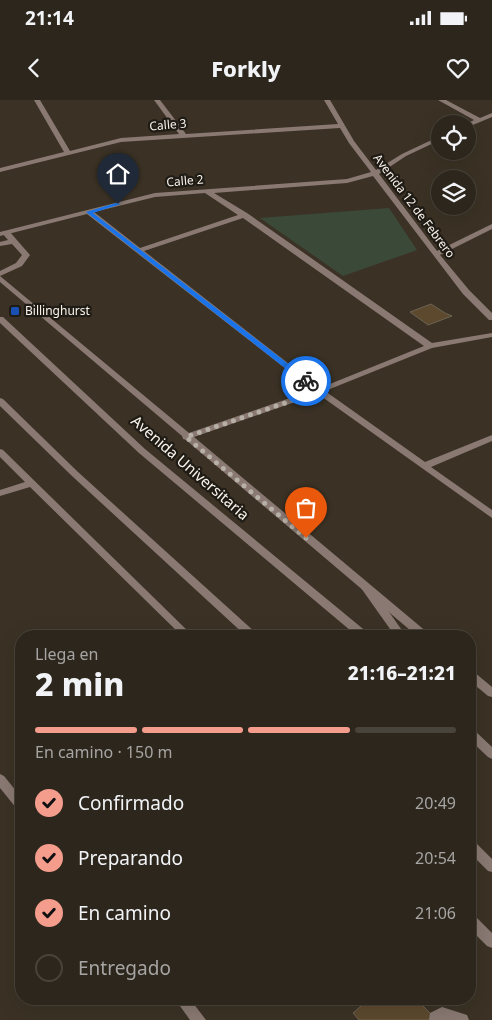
<!DOCTYPE html>
<html lang="es">
<meta charset="utf-8">
<style>
body{margin:0;font-family:"Noto Sans",sans-serif;background:#383229;color:#f1f3f6;height:100vh;display:flex;flex-direction:column;font-size:19px;white-space:nowrap}
*{box-sizing:border-box;margin:0}
p{font-size:16px;color:#a6a5a3}
.icon{flex:none;width:28px;height:28px;fill:none;stroke:currentColor;stroke-width:2;stroke-linecap:round;stroke-linejoin:round}
.map{position:relative;flex:1;overflow:hidden}
.details{position:absolute;left:15px;top:530px;width:461px;height:375px;display:flex;flex-direction:column;background:#2c261c;border-radius:20px;box-shadow:0 5px 20px #0002,0 0 0 1px #48433b}
.details>*{flex:none}
.controls{position:absolute;left:431px;top:15px;display:grid;gap:10px}
.controls a{display:grid;place-items:center;width:45px;height:45px;border-radius:50%;background:#2c261c;box-shadow:0 5px 20px #0002,0 0 0 1px #48433b;font-size:25px}
.pin{position:absolute;display:grid;place-items:center;width:42px;height:42px;color:#fff;margin:-51px -21px;border-radius:50% 50% 50% 0;rotate:-45deg;box-shadow:0 0 5px #0007}
.pin .icon{rotate:45deg}
.courier{position:absolute;display:grid;place-items:center;width:50px;height:50px;margin:-25px;border:4px solid #1a73e8;border-radius:50%;background:#fff;color:#222;box-shadow:0 1px 6px #0007}
.headline em{font-style:normal;font-weight:800}
.headline div{display:flex;flex-direction:column-reverse}
.headline{display:flex;align-items:center;justify-content:space-between;height:85px;padding:0 20px}
h1{font-size:32px;font-weight:800;line-height:38px}
.bar{display:grid;grid-template-columns:repeat(4,1fr);gap:8px 5px;align-content:center;height:60px;padding:0 20px}
.bar i{height:6px;border-radius:4px;background:#48433b}
.bar .on{background:#f49d8d}
.bar p{grid-column:span 4}
ol{padding:0 20px;list-style:none}
li{display:flex;align-items:center;gap:15px;height:55px}
li p{margin-inline-start:auto}
li .icon{padding:5px;border-radius:50%;background:#f49d8d;color:#111;stroke-width:4}
li:last-child{color:#a6a5a3}
li i{width:28px;height:28px;border:2px solid #48433b;border-radius:50%}
.status{display:flex;justify-content:space-between;align-items:center;height:35px;padding:0 25px;background:#2c261c;direction:ltr}
.status svg{height:14px;fill:currentColor}
header{display:flex;justify-content:space-between;align-items:center;height:65px;padding:0 20px;background:#2c261c;font-size:22px;font-weight:800}
.map>svg:first-child{display:block}
.green{fill:#3b4938}
.building{fill:#5c492e;stroke:#6c6254}
.lines{fill:none;stroke-linecap:round;stroke-linejoin:round}
.service{fill:#897972;fill-rule:evenodd}
.minor{fill:#897972;fill-rule:evenodd}
.tertiary{fill:#897972;fill-rule:evenodd}
.route{fill:#1a73e8}
.done{stroke:#b7b0a6;stroke-width:5;stroke-dasharray:0 9}
.transit-dot{fill:#1a4fb4;stroke:#1f1b15;stroke-width:2}
.labels{text-anchor:middle;stroke-width:4.5;stroke-linejoin:round;paint-order:stroke}
.far-street-label{font-size:12px;fill:#faf4eb;stroke:#1f1b15}
.far-poi-label{font-size:12px;fill:#faf4eb;stroke:#1f1b15;text-anchor:start}
.street-label{font-size:15px;fill:#faf4eb;stroke:#1f1b15}
</style>
<div class="status"><b>21:14</b><svg viewBox="0 0 49 12"><path d="M0 12V9h3v3zM5 12V6h3v6zM10 12V3h3v9zM15 12V0h3v12zM26 1h20v11H26zM47 4h2v5h-2z"/></svg></div>
<header><svg class="icon" aria-label="back" viewBox="0 0 24 24"><path d="M15 5l-7 7 7 7"/></svg>Forkly<svg class="icon" aria-label="heart" viewBox="0 0 24 24"><path d="M12 20l-8-8c-3-5 5-10 8-4 3-6 11-1 8 4z"/></svg></header>
<div class="map">
<svg width="492" height="920" viewBox="0 0 492 920">
<rect width="100%" height="100%" fill="#3b3225"/>
<polygon class="green" points="389,108 417,150 343,176 260,118"/>
<g class="building">
<polygon points="431,204 445,213 452,216 428,225 410,212"/>
<polygon points="369,899 416,899 437,920 359,920 353,913"/>
</g>
<g class="lines">
<g class="service">
<polygon points="3,131 9,131 30,155 22,166 0,176 0,171 16,163 22,155 12,144 0,146 0,142 8,140 2,133"/>
<polygon points="442,907 467,915 469,920 429,920 430,913"/>
</g>
<g class="minor">
<path d="M34,0H40L70,51L121,38L179,34L154,0H160L186,34L338,24L324,0H330L354,41L376,70L402,54L440,36V40L406,56L379,74L437,151L492,124V129L440,155L469,190L492,213V220H489L463,194L373,76L347,83L214,93L247,113L432,243L492,233V237L432,248L325,291L425,362L492,335V341L431,367L492,410V418L318,294L194,337L428,533L429,536H417L186,340L183,339L182,336L0,182V176L189,333L313,290L87,114L0,136V132L155,93L347,79L371,72L349,43L340,28L121,42L0,72V68L64,52ZM205,93L238,115L140,148L94,112L155,97ZM243,118L424,246L320,288L144,151Z"/>
<polygon points="438,0 446,0 480,18 492,13 492,17 468,27 468,24 466,24 474,20"/>
<polygon points="0,349 3,350 193,536 182,536 30,387 0,396 0,390 25,382 0,357"/>
<polygon points="470,571 474,572 492,587 492,597 488,596 470,581"/>
<polygon points="0,674 4,676 21,697 21,710 17,709 0,688"/>
<polygon points="470,814 475,816 492,833 492,848 487,846 470,829"/>
<polygon points="175,899 190,899 206,920 190,920"/>
</g>
<g class="tertiary">
<polygon points="0,217 3,217 145,349 368,533 369,536 357,536 139,353 0,223"/>
<polygon points="0,298 3,299 78,372 256,533 257,536 246,536 72,376 0,306"/>
<polygon points="366,484 370,485 406,536 395,536 361,488"/>
<polygon points="470,628 474,630 492,647 492,659 488,657 470,640"/>
<polygon points="470,740 474,741 492,759 492,772 488,771 470,753"/>
</g>
</g>
<polygon class="route" points="116,103 121,104 93,113 309,280 309,283 304,283 86,112"/>
<g class="lines">
<polyline class="done" points="306,438 186,337 320,291 306,281"/>
</g>
<rect class="transit-dot" x="10" y="206" width="10" height="10" rx="2.5"/>
<g class="labels">
<g class="far-street-label">
<text transform="translate(168 25) rotate(-5)" y="4">Calle 3</text>
<text transform="translate(185 81) rotate(-5)" y="4">Calle 2</text>
<text transform="translate(414 106) rotate(53)" y="4">Avenida 12 de Febrero</text>
</g>
<g class="far-poi-label">
<text x="25" y="215">Billinghurst</text>
</g>
<g class="street-label">
<text transform="translate(190 368) rotate(41)" y="5">Avenida Universitaria</text>
</g>
</g>
</svg>
<div class="controls">
<a><svg class="icon" aria-label="locate" viewBox="0 0 24 24"><circle cx="12" cy="12" r="6"/><path d="M12 2v4M12 18v4M2 12h4M18 12h4"/></svg></a>
<a><svg class="icon" aria-label="layers" viewBox="0 0 24 24"><path d="M12 4l9 5-9 5-9-5zM3 14l9 5 9-5"/></svg></a>
</div>
<div class="pin" style="left:306px;top:438px;background:#ea580c"><svg class="icon" aria-label="bag" viewBox="0 0 24 24"><path d="M5 8h14l-1 12H6zM9 8a3 3 0 0 1 6 0"/></svg></div>
<div class="pin" style="left:118px;top:104px;background:#1f2937"><svg class="icon" aria-label="home" viewBox="0 0 24 24"><path d="M3 11l9-7 9 7M6 9v11h12V9"/></svg></div>
<div class="courier" style="left:306px;top:281px"><svg class="icon" aria-label="bike" viewBox="0 0 24 24"><circle cx="6" cy="16" r="4"/><circle cx="18" cy="16" r="4"/><path d="M6 16l4-8h5l3 8M10 8l3 8H6M13 5h3"/></svg></div>
<section class="details">
<div class="headline"><div><h1>2 min</h1><p>Llega en</p></div><em>21:16–21:21</em></div>
<div class="bar"><i class="on"></i><i class="on"></i><i class="on"></i><i></i><p>En camino · 150 m</p></div>
<ol>
<li><svg class="icon" aria-label="check" viewBox="0 0 24 24"><path d="M5 12l5 5 9-10"/></svg>Confirmado<p>20:49</p></li>
<li><svg class="icon" aria-label="check" viewBox="0 0 24 24"><path d="M5 12l5 5 9-10"/></svg>Preparando<p>20:54</p></li>
<li><svg class="icon" aria-label="check" viewBox="0 0 24 24"><path d="M5 12l5 5 9-10"/></svg>En camino<p>21:06</p></li>
<li><i></i>Entregado</li>
</ol>
</section>
</div>
